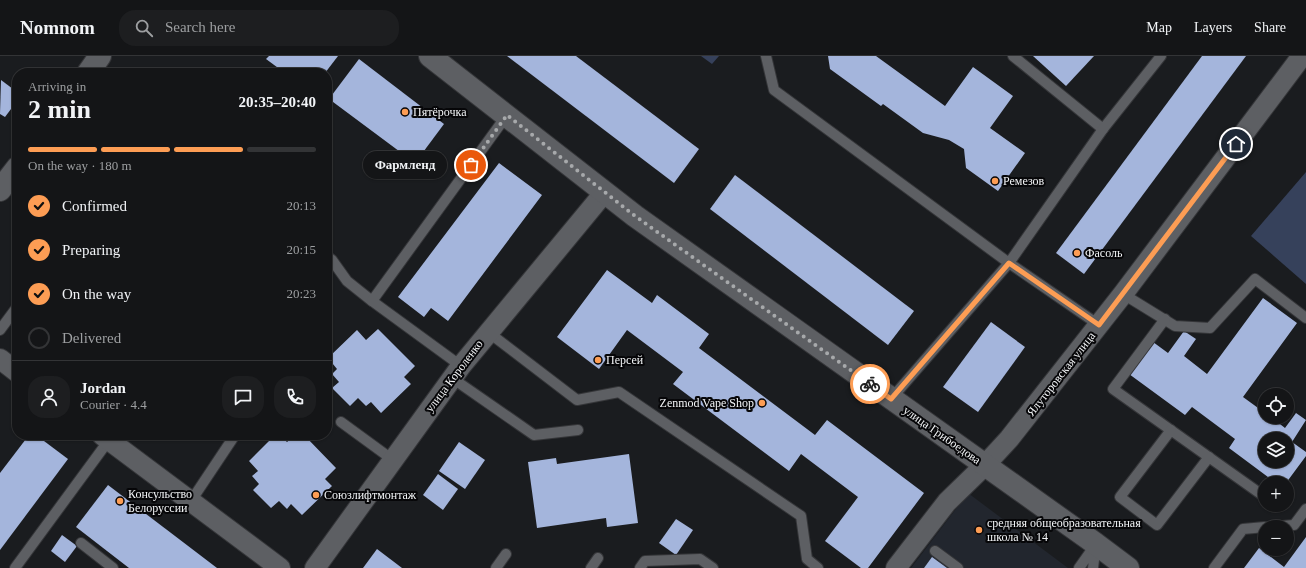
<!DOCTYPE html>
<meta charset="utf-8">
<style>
body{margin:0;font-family:Georgia,serif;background:#1d1e20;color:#f1f3f6;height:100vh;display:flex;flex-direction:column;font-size:15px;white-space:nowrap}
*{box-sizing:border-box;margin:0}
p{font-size:13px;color:#9d9fa1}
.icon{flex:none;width:22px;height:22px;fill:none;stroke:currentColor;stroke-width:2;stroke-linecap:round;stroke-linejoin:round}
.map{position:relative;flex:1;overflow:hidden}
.details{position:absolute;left:12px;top:12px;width:320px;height:372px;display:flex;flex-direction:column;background:#141517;border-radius:16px;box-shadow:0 1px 3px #0004,0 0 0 1px #333436}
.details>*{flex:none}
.fabs{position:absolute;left:1258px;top:332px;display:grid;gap:8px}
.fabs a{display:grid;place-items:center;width:36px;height:36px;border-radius:50%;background:#141517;box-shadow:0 1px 3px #0004,0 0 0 1px #333436;font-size:20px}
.pin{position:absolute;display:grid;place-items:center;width:34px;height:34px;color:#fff;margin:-17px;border:2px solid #fff;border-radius:50%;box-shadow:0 1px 4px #0007}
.courier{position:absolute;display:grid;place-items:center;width:40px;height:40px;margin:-20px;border:3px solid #fd9d54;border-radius:50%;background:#fff;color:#222;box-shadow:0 1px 5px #0007}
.bubble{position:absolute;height:28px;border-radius:14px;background:#141517;box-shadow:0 1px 3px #0004,0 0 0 1px #333436;font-size:13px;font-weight:700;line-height:28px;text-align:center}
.overview em{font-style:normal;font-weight:700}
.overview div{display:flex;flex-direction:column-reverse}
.overview{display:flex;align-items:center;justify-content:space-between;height:68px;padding:0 16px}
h1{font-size:26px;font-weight:700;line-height:30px}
.bar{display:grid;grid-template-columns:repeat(4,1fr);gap:6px 4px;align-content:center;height:48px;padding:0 16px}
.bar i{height:5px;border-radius:3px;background:#333436}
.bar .current{background:#fd9d54}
.bar p{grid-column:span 4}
.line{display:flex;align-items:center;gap:10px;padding:0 16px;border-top:1px solid #333436}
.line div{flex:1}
.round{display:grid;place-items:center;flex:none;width:42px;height:42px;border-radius:16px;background:#1d1e20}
ol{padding:0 16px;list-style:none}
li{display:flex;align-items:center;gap:12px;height:44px}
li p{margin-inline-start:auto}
li .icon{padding:4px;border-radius:50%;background:#fd9d54;color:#111;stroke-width:4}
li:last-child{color:#9d9fa1}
li i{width:22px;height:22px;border:2px solid #333436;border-radius:50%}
header{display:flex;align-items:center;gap:24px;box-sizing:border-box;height:56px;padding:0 20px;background:#141517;border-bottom:1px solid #333436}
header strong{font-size:19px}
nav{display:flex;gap:22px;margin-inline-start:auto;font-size:14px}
.search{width:280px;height:36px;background:#1d1e20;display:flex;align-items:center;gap:10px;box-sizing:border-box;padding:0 14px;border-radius:16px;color:#9d9fa1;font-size:15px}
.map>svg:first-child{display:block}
.built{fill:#22262e}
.green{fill:#36415b}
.building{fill:#a4b5dc;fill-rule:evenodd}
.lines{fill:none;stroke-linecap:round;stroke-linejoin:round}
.lane-casing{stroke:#353639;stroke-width:12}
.street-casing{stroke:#353639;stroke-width:22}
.secondary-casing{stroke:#353639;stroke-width:24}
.lane{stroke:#5d5f63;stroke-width:10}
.street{stroke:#5d5f63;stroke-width:20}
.secondary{stroke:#5d5f63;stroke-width:22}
.done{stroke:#a7a9ab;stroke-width:4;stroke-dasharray:0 7.2}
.route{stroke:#fd9d54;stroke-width:5}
.poi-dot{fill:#fd9d54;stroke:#060608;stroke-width:1.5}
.labels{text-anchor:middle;stroke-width:4;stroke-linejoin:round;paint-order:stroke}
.poi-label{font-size:12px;fill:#f3f5f7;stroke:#060608;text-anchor:start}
.street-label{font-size:12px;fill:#f3f5f7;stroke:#060608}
</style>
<header>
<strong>Nomnom</strong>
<div class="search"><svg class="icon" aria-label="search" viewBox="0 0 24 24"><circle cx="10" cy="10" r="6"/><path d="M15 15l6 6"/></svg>Search here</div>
<nav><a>Map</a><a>Layers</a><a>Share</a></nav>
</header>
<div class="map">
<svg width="1306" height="512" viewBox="0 0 1306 512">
<rect width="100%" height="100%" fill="#1a1c1f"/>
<polygon class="built" points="968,437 1068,512 911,512"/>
<g class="green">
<polygon points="701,0 719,0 712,8"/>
<polygon points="1306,116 1306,228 1251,180"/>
</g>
<g class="building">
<polygon points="269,0 338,0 325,17 285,17 266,3"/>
<polygon points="507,0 576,0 699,93 674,127"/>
<polygon points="828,0 876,0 945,50 973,11 1013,40 990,72 1025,97 998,135 966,112 964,93 949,84 923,77 883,48 881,50 830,13"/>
<polygon points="1033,0 1094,0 1066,30"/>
<polygon points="1202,0 1246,0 1084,218 1056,197"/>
<polygon points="359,3 444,68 415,107 329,43"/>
<polygon points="1,24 17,36 17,45 5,61 0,58"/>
<polygon points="499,107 542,139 448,265 431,252 424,261 398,241"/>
<polygon points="735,119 914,255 888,289 710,153"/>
<polygon points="607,214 652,247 657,239 709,278 699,292 815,379 827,364 924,437 868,512 861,512 825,485 858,441 801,398 789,415 673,328 683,316 627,274 599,313 557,281"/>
<path d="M1263,242L1297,267L1243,341L1265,357V361H1271L1285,372L1296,357L1306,364L1292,386L1306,396V400L1286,427H1276L1229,392L1235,383L1192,351L1185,359L1129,318L1153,286L1168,297L1184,275L1196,283L1184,300L1207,318ZM1265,383H1287V405H1265Z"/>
<polygon points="991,266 1025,291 978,356 943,331"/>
<polygon points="378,273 415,310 404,321 411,328 381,357 371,346 366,350 358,342 350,350 332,332 339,326 332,318 337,313 328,302 357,274 366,284"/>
<polygon points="29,379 36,379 68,403 0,494 0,417"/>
<polygon points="275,379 280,379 287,386 295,379 304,379 336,412 325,423 332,430 302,459 291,448 287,453 279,445 271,452 253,434 259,428 252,420 258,415 249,405"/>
<polygon points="459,386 485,404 465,433 439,415"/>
<polygon points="629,398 638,467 607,471 606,462 537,472 528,406 556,402 557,408"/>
<polygon points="438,418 458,433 443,454 423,439"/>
<polygon points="108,429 217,512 129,512 76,471"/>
<polygon points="676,463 693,474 676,499 659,487"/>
<polygon points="62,479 77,490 65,506 51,495"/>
<polygon points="1306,481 1306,512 1244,512 1259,492 1284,511"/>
<polygon points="377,493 402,512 363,512"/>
<polygon points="932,501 947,512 924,512"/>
</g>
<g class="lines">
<defs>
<g id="lane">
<polyline points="766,0 774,34 1009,207 1099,269"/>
<polyline points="1013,0 1103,73"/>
<polyline points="327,200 332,204 347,225 372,245"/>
<polyline points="1123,238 1175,270 1210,272 1255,223 1306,262"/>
<polyline points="1165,263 1113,333 1265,441"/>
<polyline points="0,274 17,251"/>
<polyline points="488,276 577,344 619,336 801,460 807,503 818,512"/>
<polyline points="461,310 372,245 507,59"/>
<polyline points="452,322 534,379 578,374"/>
<polyline points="891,343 1009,207 1103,73 1161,0"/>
<polyline points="341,366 393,404"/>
<polyline points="1171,374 1120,441 1157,469 1209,401"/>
<polyline points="191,445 235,379"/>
<polyline points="1270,471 1294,469 1306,453"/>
<polyline points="81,487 113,512"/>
<polyline points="935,495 958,512"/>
<polyline points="15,512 109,384"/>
<polyline points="496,512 506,498"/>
<polyline points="591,512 598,502"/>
<polyline points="640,512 645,505 700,503 713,512"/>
<polyline points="1079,512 1096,488 1093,512"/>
<polyline points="1214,512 1243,473 1265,471"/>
</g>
<g id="street">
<polyline points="0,303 17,316"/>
<polyline points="102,379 280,512"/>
<polyline points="315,512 461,310 604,137"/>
<polyline points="896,512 947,446 985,409 1009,383 1123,238 1302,0"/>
</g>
<g id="secondary">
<polyline points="430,0 635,160 1096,488 1128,512"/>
<polyline points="88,17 100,0"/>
<polyline points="0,134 17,112"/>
</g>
</defs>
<use href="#lane" class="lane-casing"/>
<use href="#street" class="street-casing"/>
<use href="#secondary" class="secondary-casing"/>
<use href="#lane" class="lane"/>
<use href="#street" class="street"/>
<use href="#secondary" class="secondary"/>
</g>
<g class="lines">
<polyline class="done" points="471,109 507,59 635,160 870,328"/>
<polyline class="route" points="870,328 891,343 1009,207 1099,269 1236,88"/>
</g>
<g class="poi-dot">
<circle cx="405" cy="56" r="4"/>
<circle cx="995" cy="125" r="4"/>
<circle cx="1077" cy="197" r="4"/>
<circle cx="598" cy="304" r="4"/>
<circle cx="762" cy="347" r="4"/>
<circle cx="316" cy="439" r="4"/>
<circle cx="120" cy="445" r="4"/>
<circle cx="979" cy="474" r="4"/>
</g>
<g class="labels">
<g class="poi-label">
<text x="413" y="60">Пятёрочка</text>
<text x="1003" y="129">Ремезов</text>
<text x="1085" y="201">Фасоль</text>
<text x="606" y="308">Персей</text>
<text x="754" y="351" text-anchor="end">Zenmod Vape Shop</text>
<text x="128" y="442">Консульство<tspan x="128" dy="14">Белоруссии</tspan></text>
<text x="324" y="443">Союзлифтмонтаж</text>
<text x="987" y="471">средняя общеобразовательная<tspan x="987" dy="14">школа № 14</tspan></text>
</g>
<g class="street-label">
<text transform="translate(1061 318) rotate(-52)" y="4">Ялуторовская улица</text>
<text transform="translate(454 320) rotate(-53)" y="4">улица Короленко</text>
<text transform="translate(942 379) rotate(35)" y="4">улица Грибоедова</text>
</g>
</g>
</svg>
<div class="fabs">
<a><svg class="icon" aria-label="locate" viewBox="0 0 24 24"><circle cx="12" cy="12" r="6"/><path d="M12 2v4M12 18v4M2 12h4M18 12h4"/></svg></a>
<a><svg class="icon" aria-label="layers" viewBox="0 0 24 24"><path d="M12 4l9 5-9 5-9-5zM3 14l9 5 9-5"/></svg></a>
<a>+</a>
<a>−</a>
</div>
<div class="pin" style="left:471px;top:109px;background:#ea580c"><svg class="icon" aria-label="bag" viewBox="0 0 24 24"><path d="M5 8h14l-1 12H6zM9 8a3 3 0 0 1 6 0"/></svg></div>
<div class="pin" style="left:1236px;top:88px;background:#1f2937"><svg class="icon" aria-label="home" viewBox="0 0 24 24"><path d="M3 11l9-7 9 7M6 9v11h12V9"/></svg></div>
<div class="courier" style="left:870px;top:328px"><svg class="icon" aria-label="bike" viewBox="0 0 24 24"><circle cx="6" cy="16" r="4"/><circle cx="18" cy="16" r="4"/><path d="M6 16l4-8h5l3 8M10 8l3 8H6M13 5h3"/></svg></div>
<div class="bubble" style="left:363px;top:95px;width:84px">Фармленд</div>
<section class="details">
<div class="overview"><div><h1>2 min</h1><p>Arriving in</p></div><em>20:35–20:40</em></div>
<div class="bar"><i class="current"></i><i class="current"></i><i class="current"></i><i></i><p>On the way · 180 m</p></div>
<ol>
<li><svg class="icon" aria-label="check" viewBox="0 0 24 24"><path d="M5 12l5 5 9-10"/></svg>Confirmed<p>20:13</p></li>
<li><svg class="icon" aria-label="check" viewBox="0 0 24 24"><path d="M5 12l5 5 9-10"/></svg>Preparing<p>20:15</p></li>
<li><svg class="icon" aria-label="check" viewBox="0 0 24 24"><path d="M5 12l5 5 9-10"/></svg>On the way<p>20:23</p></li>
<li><i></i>Delivered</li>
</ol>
<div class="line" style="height:72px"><a class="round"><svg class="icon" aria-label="person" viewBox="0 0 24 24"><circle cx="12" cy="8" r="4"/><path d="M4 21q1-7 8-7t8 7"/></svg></a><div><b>Jordan</b><p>Courier · 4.4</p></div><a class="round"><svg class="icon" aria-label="chat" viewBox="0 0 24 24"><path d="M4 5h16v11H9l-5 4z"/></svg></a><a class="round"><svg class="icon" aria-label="phone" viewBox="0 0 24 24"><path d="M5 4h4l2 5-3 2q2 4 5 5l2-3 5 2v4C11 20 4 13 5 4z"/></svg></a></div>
</section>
</div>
